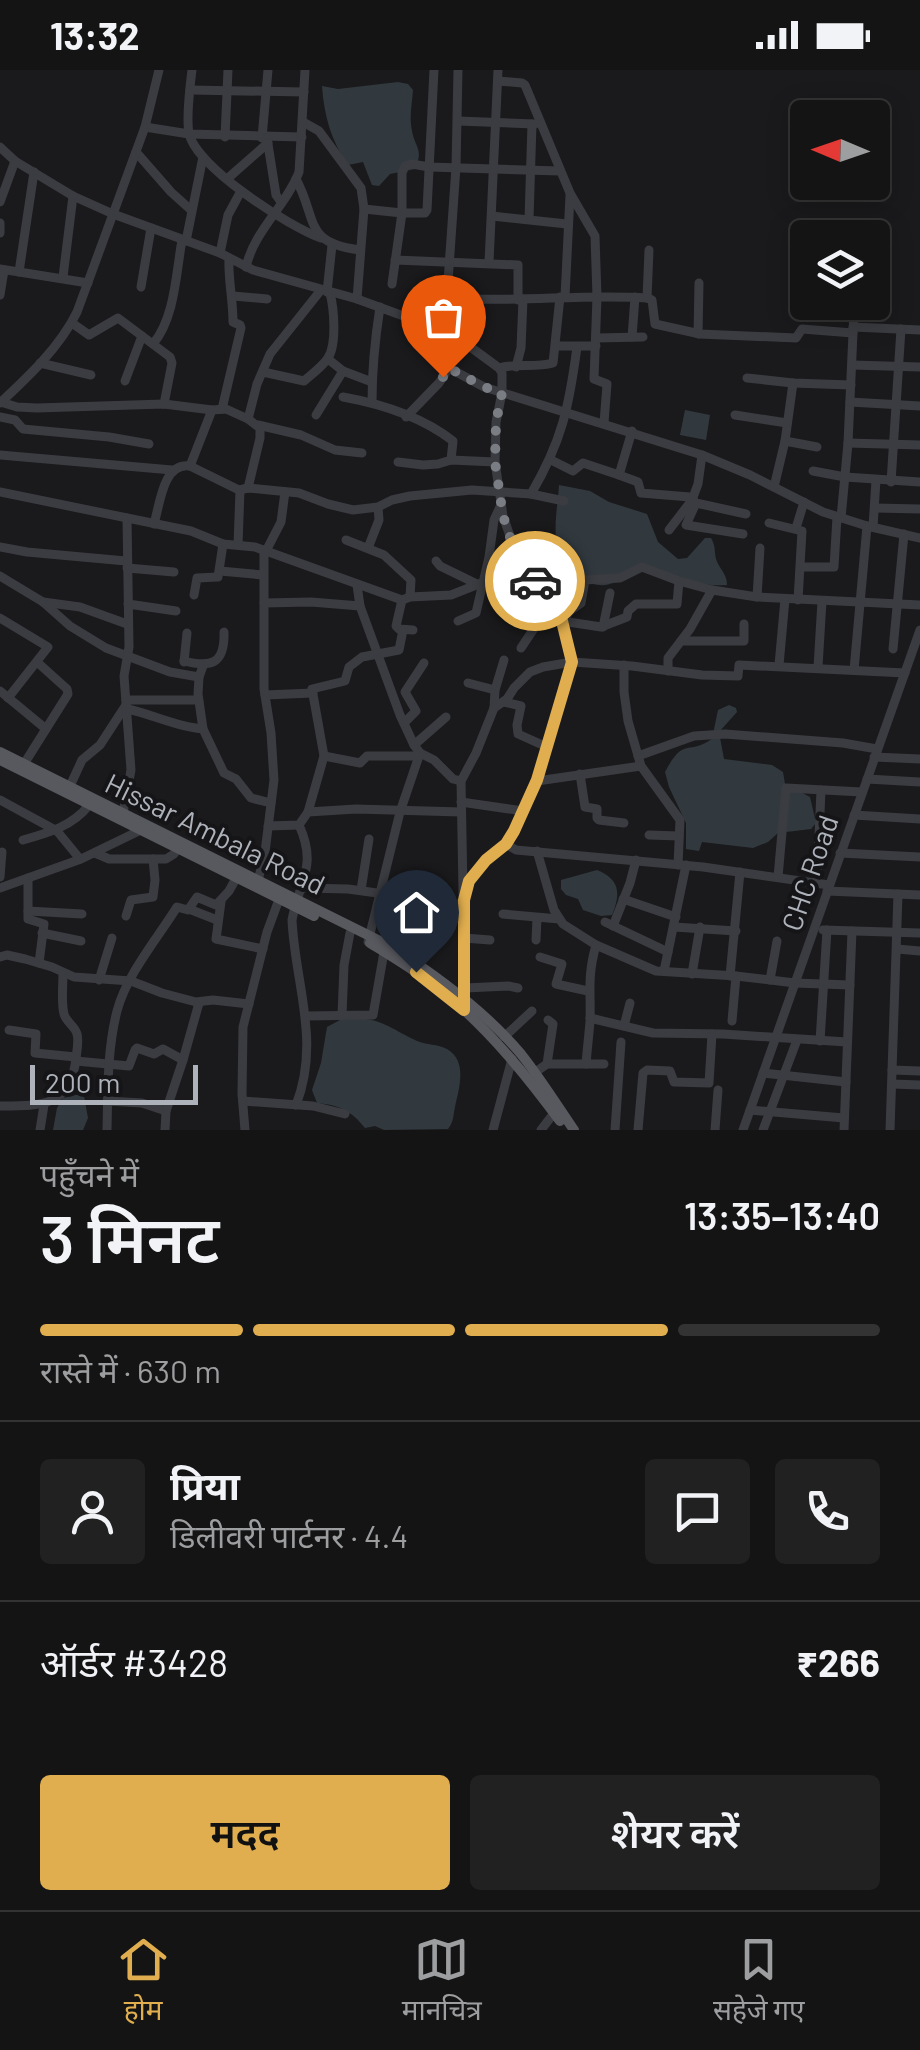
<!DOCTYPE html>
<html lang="hi">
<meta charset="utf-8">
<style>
body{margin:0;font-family:Barlow,"Noto Sans Devanagari",sans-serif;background:#212122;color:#f1f3f6;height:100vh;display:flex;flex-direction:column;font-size:38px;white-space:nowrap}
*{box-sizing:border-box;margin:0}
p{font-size:32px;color:#9d9ea0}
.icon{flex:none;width:55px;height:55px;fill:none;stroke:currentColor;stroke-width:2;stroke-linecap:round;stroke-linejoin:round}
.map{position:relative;height:1060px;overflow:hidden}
.side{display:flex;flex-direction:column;background:#141415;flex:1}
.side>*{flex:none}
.needle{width:65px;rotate:272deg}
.buttons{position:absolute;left:790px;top:30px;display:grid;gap:20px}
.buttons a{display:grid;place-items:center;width:100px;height:100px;border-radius:10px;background:#141415;box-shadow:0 5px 25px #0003,0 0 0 2px #333334;font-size:50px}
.scale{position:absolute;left:30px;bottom:25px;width:168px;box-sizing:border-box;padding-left:10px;border:5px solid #aeb2ba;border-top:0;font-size:28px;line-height:35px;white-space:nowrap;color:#aeb2ba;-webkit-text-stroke:8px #151517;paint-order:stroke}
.pin{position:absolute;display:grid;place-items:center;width:85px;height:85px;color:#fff;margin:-102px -42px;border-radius:50% 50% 50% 0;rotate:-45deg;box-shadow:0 0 10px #0007}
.pin .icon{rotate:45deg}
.courier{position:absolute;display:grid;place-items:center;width:100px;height:100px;margin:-50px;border:8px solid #e0ae4e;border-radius:50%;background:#fff;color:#222;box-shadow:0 2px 12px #0007}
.overview em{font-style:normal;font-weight:600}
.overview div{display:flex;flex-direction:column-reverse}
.overview{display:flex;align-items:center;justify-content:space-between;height:170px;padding:0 40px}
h1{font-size:65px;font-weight:600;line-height:75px}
.bar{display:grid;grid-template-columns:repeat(4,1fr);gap:15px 10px;align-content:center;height:120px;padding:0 40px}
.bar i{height:12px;border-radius:8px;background:#333334}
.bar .selected{background:#e0ae4e}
.bar p{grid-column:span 4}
.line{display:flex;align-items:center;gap:25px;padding:0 40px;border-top:2px solid #333334}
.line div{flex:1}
.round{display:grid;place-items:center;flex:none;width:105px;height:105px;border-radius:10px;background:#212122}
.cta{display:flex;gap:20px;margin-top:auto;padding:20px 40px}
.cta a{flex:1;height:115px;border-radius:10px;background:#e0ae4e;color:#111;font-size:40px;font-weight:600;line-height:115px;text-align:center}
.cta a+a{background:#212122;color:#f1f3f6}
.status{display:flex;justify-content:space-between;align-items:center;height:70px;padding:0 50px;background:#141415;direction:ltr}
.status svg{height:28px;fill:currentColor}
.dock{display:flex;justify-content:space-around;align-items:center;height:140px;border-top:2px solid #333334;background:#141415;font-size:28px;color:#9d9ea0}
.dock a{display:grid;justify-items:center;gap:5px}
.dock .selected{color:#e0ae4e}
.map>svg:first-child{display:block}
.water{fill:#31393f}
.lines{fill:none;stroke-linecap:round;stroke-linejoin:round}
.minor{stroke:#3b3c41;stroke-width:9}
.major{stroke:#58595f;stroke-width:10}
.done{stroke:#7a7d83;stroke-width:10;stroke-dasharray:0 18}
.route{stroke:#e0ae4e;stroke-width:12}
.labels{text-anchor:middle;stroke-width:8;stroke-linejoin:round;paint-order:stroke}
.street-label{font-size:28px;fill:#aeb2ba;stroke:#151517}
</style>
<div class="status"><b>13:32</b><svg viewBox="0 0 49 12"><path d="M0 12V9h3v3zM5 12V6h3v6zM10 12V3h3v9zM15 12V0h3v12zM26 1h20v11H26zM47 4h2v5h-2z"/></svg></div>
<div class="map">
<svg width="920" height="1060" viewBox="0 0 920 1060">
<rect width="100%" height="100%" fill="#1a1a1c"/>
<g class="water">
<path d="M398,12L408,14L413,20C412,33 409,48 412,61C415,78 424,79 415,99L390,104L379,116L372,115L363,92L348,95C331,71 324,45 322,16L338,19Z"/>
<polygon points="685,340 710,345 706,370 680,365"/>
<path d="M559,415L590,421L609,432L647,444L658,472L678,489L687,488L705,468H711C716,477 714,480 716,489C719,499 727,503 727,515C696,518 671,501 644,501C628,501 616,517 600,515C592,515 585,511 578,507C546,486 557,448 559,415Z"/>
<path d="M729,635L736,638L737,642L719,662L724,689L772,695L783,702L785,714L810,727L816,753L811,759L778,763L768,772L753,778L702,772L699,781L686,779V753L669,717L665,702C684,666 687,686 712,669L718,640Z"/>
<path d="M597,800C620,809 621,824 612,845L601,846L583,840L578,829L566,825L561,819V810Z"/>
<path d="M359,948C384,950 395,961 417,971C426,975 438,974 447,979C468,991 459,1019 455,1037C453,1046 454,1051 448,1059L384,1060L375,1056L365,1058C352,1041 339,1035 317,1033L312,1020L321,993L327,957L340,950Z"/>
<polygon points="80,1024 84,1026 88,1048 83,1060 53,1060 57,1038 63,1028"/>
</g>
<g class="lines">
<g class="minor">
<path d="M192,0C190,16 186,48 189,63C195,96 289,157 321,168"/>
<polyline points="498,11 522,13 525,15 570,123 595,166 597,227 594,309 607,314 604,353"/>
<polyline points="190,20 304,22"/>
<polyline points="458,51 535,54"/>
<polyline points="303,52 319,61 361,118 364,139 357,229"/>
<polyline points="145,57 189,64 302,67"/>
<polyline points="225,67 228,0"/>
<polyline points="262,68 268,0"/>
<polyline points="267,68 276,125 281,132"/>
<polyline points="0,77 15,91 73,126 113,144 220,183 253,200 357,229 428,255 465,273 499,298 502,303 502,323 496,352 495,392 503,446 510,466 509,502"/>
<polyline points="136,82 171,122 191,140"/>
<polyline points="227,109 268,73"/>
<path d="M296,109C318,150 303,173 360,180"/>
<polyline points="0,132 15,91"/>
<polyline points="364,139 402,143 425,143 427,140 434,0"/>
<polyline points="492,146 567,154"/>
<polyline points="529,149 532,54"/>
<polyline points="0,153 0,163"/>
<polyline points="186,171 203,87"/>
<polyline points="220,183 228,145 241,121"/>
<polyline points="395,190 518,195 518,230"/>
<polyline points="489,192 498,0"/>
<path d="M246,197C254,161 286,136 299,102L305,0"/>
<polyline points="0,199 88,213"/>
<polyline points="19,202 34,102"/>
<polyline points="63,207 73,126"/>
<polyline points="392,214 402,143 402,103 405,96 412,94 429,97 560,101"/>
<polyline points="141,217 151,158"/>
<polyline points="327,222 332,175"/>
<polyline points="0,225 4,200"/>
<polyline points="233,226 267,229"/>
<polyline points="447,226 456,97 458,0"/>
<polyline points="565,227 570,125"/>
<polyline points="647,228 649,180"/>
<path d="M474,229C532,231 589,224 647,228L652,230L655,254L700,264L796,268L802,259L853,263"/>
<polyline points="72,253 89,265 118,248 170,287 172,293 164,334"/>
<polyline points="425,256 434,268 449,298 484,317 702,385 750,405 823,442 867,456 920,468"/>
<polyline points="853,257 920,260"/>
<polyline points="698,264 699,213"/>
<polyline points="632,267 635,227"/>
<polyline points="596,268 643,267"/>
<path d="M153,274C175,248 176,203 182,170"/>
<polyline points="556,276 596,276"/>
<polyline points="328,289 343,301 372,312"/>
<polyline points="40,293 91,305"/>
<polyline points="852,295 920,297"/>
<polyline points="516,297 521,278 523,229"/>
<path d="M499,298C516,293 535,298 553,293L560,227"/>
<path d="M263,302L304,311C312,304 323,296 328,288C337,274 334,239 330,223"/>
<polyline points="747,308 793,313 851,315"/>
<polyline points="125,311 142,266"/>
<path d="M343,327C382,334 421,346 453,371L451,390"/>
<polyline points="1,332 17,337 37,338 164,334 212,340 226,339 248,349 260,358 260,368 248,418"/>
<path d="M372,332C372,300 375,269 380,237"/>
<polyline points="850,332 920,336"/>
<path d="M0,333C28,307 60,277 77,242L145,57L159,0"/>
<path d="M222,339L241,258L240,255L233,252C233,229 228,210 229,188"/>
<polyline points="316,345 343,301"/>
<polyline points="735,345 787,353"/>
<polyline points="0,347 15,350 23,359 109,367 149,374"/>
<polyline points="406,347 439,313 449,298"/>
<polyline points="248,349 257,314 270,284 321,220"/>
<polyline points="258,355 301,365 335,380 362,383"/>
<polyline points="632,361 619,405 638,412 641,423 690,427 696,433 746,444"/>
<polyline points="785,371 817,377"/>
<polyline points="848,373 920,375"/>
<polyline points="0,385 172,400"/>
<polyline points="551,390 573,401 583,393 619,405"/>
<polyline points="398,392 423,395 438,394 451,390 495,392"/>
<polyline points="190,396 212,340"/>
<polyline points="813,401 845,407 920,412"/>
<polyline points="891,412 901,259"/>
<polyline points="774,417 785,371 793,313"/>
<polyline points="0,422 191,461 223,474 255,477 402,530 410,527 451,525 509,502 521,502 536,512 549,536 562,551 572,592 537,711 514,761 506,774 486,790 469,811 464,831"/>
<path d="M531,424C562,371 569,337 577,277"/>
<polyline points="696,433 686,455 743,464"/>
<polyline points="875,438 920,439"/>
<polyline points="841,448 848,373 854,241"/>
<polyline points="769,453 802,461 798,530"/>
<path d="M154,454C160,434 163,392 190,396L239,420L248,418L299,423L328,434L353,440L378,437L392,430L410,426L472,420L531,424L564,431"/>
<polyline points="873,457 876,410"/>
<polyline points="796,458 804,432"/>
<polyline points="669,460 692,430 698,414 702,385"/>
<polyline points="346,470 384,485 411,510 410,527"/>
<polyline points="238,475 240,420"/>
<polyline points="0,477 27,482 126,491"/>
<polyline points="368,478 379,450 378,437"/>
<polyline points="266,481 281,452 285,422"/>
<polyline points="436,491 440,496 479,515"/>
<polyline points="801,497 834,497 837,447"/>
<polyline points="127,498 174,502"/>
<polyline points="514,499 527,494 540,493 545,488 560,490"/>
<polyline points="220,501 263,505"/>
<polyline points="0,506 43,532 70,556 106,578 170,602 199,607"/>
<polyline points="679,511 677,534 636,534 628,541 627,547 601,557 562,551 571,540 581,533 585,510 620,508 642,497 679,511 712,520 757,527 920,535"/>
<polyline points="357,515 360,536 400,645 414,675 420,683 434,690 453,709 461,711"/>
<polyline points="194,525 197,508 218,507 223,474"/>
<polyline points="757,527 760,478"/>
<polyline points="402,530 396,556 399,559 413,560"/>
<polyline points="43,532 80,537 127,554"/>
<polyline points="264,533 311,532 360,536"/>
<polyline points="128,534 176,541"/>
<polyline points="0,548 48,577 8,628"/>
<polyline points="458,551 476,543 489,487 494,450 500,437"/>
<polyline points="603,557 610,523"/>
<polyline points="681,571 744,571 744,554"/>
<polyline points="521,578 549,536"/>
<polyline points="893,579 904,464"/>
<path d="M184,591C211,598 225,594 224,562"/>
<polyline points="184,592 187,563"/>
<polyline points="624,595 624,622 628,651 641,696 680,750 678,795"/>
<polyline points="779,595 785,529"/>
<polyline points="203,596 199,607 198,624 203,659 224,703 236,709 251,728 271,733"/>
<polyline points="818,597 822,531"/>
<polyline points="854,600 867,456"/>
<polyline points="668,601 668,588 690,559 712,520"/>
<polyline points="468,613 495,620"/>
<polyline points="0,621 46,659"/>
<polyline points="265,625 313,623"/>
<polyline points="126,630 198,630"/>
<polyline points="504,632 521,636 517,655 518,664 547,677"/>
<polyline points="494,638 495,620 504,590"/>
<path d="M128,639C154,645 177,657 203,659"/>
<polyline points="404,653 416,641 405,622 424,593"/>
<polyline points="414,675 446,647"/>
<polyline points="324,686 360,693 367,686 419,686"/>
<polyline points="638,686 694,666 725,664 843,673 877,679"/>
<polyline points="874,687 920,689"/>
<polyline points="24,694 68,624 67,619 37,592"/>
<polyline points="580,704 585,737 597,739 597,748 599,750 624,753"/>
<polyline points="867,709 920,712"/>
<polyline points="537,711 641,696"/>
<polyline points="70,716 82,690 100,675 126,635"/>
<polyline points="0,730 57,761 80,789"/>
<polyline points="461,732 523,741"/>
<polyline points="308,742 324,686 312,619 345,611 349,597 362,587 399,580 403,560"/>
<polyline points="123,743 131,700 124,606 129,577 127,448"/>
<polyline points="854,745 920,749"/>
<polyline points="268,756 299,755 308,742 356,739 461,742"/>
<polyline points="649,765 679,766"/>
<path d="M23,770C48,763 73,756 89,735"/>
<polyline points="506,774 516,780 703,797 829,815"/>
<polyline points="537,781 554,840 563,854 596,875 656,901 736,906 795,913 850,915"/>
<polyline points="95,783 109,789 166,789 174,784 177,779"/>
<polyline points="840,783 920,787"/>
<polyline points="0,807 2,782"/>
<polyline points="778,807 786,718 862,722"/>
<polyline points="28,808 28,849 44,854 39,893"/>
<polyline points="817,813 821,720"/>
<polyline points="257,815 265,782 274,710 271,663 264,619 264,480"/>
<polyline points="0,818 81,789 143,759"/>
<polyline points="302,818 348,819 464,835"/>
<polyline points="361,820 369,769"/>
<polyline points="827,821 920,825"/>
<polyline points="623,829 676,847"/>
<polyline points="221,832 216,869 263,879"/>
<polyline points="189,839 217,850"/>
<polyline points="28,841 82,844"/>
<polyline points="503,844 559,849"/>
<polyline points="126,846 131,830 153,827 155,810 153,789"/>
<polyline points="605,852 668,882"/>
<polyline points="613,856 630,813 636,790"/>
<polyline points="674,857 736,861"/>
<polyline points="823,860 920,863"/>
<polyline points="42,863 81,871"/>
<polyline points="464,868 490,870"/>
<polyline points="536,870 537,848"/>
<polyline points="368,872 400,742 420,683"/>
<polyline points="897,879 920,881"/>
<polyline points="0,887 7,885 25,889 52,897 74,907 131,911 162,923 196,932 213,930 249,934"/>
<polyline points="540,887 562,894 556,914 588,921"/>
<polyline points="664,901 686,795"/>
<polyline points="692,904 700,857"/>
<polyline points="730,906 740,802"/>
<polyline points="99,910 112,868"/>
<polyline points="770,910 777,871"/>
<polyline points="465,918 508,916 518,918"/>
<polyline points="465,932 461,711 476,683 494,638 507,629 514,618 530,602 543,597 572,592 632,596 702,605 738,606 739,595 905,603"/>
<polyline points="342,945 344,895 350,863"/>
<polyline points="306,946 373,945 384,882"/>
<polyline points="590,948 653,963 723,964 847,972"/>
<polyline points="732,951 736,906"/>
<polyline points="624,956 630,933"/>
<polyline points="9,960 36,964 35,983 76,987"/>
<polyline points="504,967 532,941"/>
<polyline points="820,971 827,860"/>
<polyline points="76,991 129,996 135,980 137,978 154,984 163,979 183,990"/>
<polyline points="547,994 553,954 548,950"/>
<path d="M586,994C587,980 589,965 590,951C591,921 587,907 596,875"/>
<polyline points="892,1000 920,1001"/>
<polyline points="534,1003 547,994 604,994"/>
<polyline points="763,1003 846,1012"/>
<polyline points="892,1014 920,1015"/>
<polyline points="107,1031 142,1033 166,1041"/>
<polyline points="243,1031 313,1036 345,1044"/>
<path d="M296,1035C321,971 295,914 292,850C299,811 318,797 299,755"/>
<path d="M0,1036C41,1036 71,1037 76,988C77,980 79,971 77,964C75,956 66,952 64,944C61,932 63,916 63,903"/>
<polyline points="750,1040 844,1048"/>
<polyline points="40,1060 44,1035"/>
<path d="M107,1060C108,1020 107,980 117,941C127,904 157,869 177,837L188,840L197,827L216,835L229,821L239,803"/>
<polyline points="165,1060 166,1041 183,990 199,933"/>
<polyline points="245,1060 242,1024 243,957 267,862 281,824"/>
<polyline points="493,1060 512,989"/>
<polyline points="541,1060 554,1043"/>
<polyline points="615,1060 621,972"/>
<polyline points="638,1060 643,1003 647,1000 670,1001 674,1012 709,1013 712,964"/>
<polyline points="715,1060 718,1020"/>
<polyline points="743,1060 920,560"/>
<polyline points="763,1060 797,970"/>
<polyline points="844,1060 852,861"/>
<polyline points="890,1060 898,824"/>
</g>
<g class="major">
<path d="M0,682L390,876C437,906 485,941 521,984C540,1008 557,1035 574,1060"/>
<polyline points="0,690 314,846"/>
<path d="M370,873C396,889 423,905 447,925C491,962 526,1005 560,1051"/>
</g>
</g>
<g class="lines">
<polyline class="done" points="443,307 449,298 484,317 502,323 496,352 495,392 503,446 510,466 509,502 521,502 535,511"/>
<polyline class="route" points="416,902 464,940 464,830 469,811 486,790 506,774 514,761 537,710 572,592 562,551 549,536 535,511"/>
</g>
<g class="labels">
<g class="street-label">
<text transform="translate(215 764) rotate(26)" y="10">Hissar Ambala Road</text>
<text transform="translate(810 803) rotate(-71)" y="10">CHC Road</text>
</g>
</g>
</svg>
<div class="buttons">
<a><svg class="needle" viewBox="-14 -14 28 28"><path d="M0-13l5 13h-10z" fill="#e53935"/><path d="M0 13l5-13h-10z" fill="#9d9ea0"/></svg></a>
<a><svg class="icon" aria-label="layers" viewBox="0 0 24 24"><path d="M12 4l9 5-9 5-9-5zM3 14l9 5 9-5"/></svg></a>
</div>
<div class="scale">200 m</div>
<div class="pin" style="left:443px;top:307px;background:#ea580c"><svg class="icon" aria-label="bag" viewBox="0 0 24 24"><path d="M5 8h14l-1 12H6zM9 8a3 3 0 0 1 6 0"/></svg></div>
<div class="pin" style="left:416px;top:902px;background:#1f2937"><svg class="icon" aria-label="home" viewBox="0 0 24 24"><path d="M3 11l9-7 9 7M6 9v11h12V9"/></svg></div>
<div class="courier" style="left:535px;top:511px"><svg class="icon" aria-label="car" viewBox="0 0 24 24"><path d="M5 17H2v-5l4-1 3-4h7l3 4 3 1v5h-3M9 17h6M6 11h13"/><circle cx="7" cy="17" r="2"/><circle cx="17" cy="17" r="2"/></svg></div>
</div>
<section class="side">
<div class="overview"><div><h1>3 मिनट</h1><p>पहुँचने में</p></div><em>13:35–13:40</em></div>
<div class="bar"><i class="selected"></i><i class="selected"></i><i class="selected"></i><i></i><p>रास्ते में · 630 m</p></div>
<div class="line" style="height:180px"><a class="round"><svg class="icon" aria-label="person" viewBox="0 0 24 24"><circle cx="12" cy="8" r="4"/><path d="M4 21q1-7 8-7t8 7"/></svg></a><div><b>प्रिया</b><p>डिलीवरी पार्टनर · 4.4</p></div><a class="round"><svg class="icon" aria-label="chat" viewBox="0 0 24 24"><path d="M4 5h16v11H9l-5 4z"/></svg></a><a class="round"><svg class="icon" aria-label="phone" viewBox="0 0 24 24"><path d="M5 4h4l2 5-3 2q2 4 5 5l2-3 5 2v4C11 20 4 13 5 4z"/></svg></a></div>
<div class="line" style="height:130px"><div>ऑर्डर #3428</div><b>₹266</b></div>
<div class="cta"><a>मदद</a><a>शेयर करें</a></div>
</section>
<nav class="dock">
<a class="selected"><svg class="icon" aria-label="home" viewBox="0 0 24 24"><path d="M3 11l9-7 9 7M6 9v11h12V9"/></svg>होम</a>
<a><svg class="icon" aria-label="map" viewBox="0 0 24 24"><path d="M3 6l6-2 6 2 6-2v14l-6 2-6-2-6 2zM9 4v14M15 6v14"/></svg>मानचित्र</a>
<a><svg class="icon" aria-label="saved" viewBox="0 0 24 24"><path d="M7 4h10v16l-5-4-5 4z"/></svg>सहेजे गए</a>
</nav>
